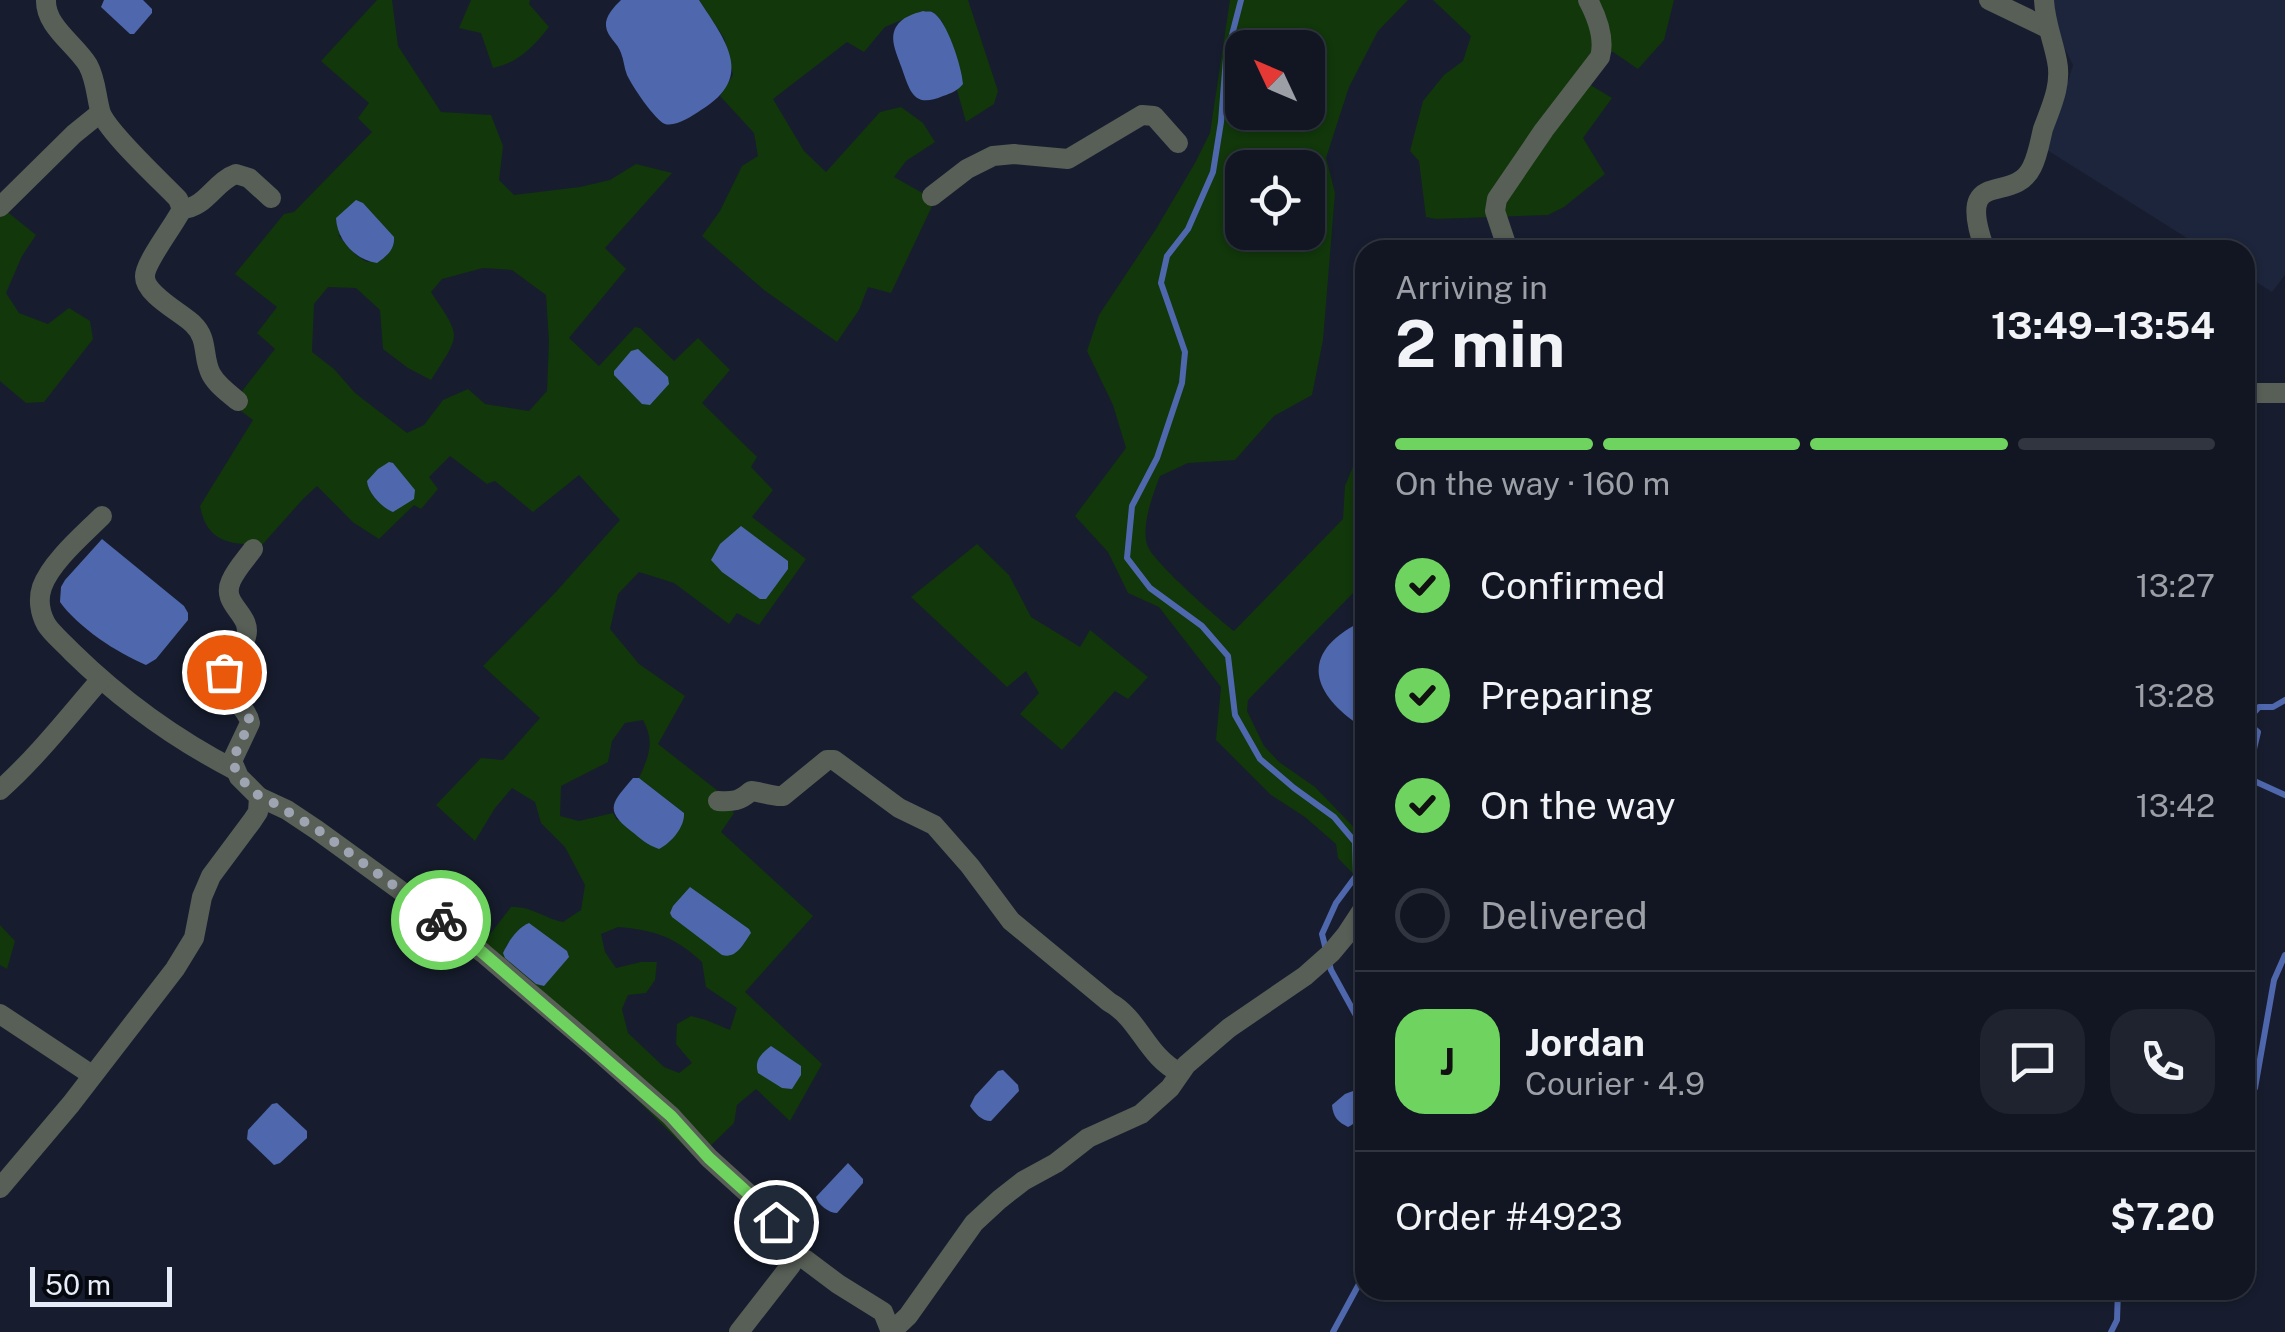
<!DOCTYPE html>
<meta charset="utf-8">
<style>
body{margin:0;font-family:"Public Sans",sans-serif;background:#1e232f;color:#f1f3f6;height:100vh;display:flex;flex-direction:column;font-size:38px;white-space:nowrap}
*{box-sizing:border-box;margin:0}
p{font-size:32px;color:#9c9fa5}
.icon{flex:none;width:55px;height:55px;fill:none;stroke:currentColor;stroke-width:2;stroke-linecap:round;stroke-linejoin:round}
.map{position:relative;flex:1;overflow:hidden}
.side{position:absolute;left:1355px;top:240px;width:900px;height:1060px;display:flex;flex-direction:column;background:#111622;border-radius:30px;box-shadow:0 2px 8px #0004,0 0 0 2px #303540}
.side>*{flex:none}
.needle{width:65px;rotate:314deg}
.buttons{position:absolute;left:1225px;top:30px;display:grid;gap:20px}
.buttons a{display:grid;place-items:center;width:100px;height:100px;border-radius:20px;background:#111622;box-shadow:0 2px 8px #0004,0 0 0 2px #303540;font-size:50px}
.scale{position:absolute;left:30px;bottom:25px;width:142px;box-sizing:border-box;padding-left:10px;border:5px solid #e7edf8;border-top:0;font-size:28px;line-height:35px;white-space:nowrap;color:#e7edf8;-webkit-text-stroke:8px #05080f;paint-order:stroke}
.pin{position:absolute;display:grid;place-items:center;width:85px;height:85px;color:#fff;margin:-42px;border:5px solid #fff;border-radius:50%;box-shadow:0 2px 10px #0007}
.courier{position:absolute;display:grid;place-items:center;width:100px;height:100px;margin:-50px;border:8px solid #6fd35f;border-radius:50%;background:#fff;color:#222;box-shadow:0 2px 12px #0007}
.summary em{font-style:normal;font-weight:700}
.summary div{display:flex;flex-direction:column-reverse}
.summary{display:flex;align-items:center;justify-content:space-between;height:170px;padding:0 40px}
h1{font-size:65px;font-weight:700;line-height:75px}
.bar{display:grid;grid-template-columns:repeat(4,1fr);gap:15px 10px;align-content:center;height:120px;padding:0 40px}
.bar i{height:12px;border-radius:8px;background:#303540}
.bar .selected{background:#6fd35f}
.bar p{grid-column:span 4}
.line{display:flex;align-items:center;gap:25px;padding:0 40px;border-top:2px solid #303540}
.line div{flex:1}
.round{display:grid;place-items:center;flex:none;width:105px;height:105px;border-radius:30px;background:#1e232f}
ol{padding:0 40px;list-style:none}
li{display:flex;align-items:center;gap:30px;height:110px}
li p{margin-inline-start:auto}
li .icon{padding:10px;border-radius:50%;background:#6fd35f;color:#111;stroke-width:4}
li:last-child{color:#9c9fa5}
li i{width:55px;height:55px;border:5px solid #303540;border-radius:50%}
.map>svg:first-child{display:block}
.built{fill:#1c253b}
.green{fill:#11370b;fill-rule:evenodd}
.water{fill:#4f68ad}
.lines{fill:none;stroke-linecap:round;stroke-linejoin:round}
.stream{stroke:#4f68ad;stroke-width:6}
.minor{stroke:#585f57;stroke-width:20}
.done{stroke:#9ea4b1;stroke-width:10;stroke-dasharray:0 18}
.route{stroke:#6fd35f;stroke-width:12}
</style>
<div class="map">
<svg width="2285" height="1332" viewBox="0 0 2285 1332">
<rect width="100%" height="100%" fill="#171d2e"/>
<polygon class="built" points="2050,0 2285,0 2285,275 2272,292 2245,275 2245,250 2206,250 2047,150 2073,65 2057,33"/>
<g class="green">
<path d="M377,0H392L398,46L441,112L491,115L503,146L499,180L514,195L580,187L610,180L636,164L672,173L605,248L626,269L569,338L599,366L635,327L640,328L674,361L698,338L730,370L702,403L757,457L751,467L773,490L752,517L806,559L759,625L737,613L729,624L674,583L639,572L618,594L610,629L639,664L685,696L658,744L718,791L734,813L721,832L813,916L745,992L822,1064L790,1121L756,1089L737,1105L734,1123L697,1159L481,946L511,907C532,906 543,918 563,922L581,910L585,885L565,847L541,823L535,802L512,788L495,808L475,841L436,805L481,758L503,760L540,718L483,666L555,593L620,520L579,475L533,512L495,481L487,484L450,456L429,477L438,489L421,509L414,505L379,539L354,523L317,486L303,499L262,545C230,544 207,543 200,506L253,420L237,408L239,395L275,349L257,333L277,307L235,274L284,214L294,212L372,132L358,118L369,103L321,61ZM338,235L394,237V244L386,256L367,262L356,255ZM483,268L512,270L546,295L549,341L547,391L529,411L485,404L468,389L443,400L424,425L407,433L355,393L334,369L312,352L314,304L328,287L356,288L380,310L383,349L408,368L431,380C461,332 462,339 431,292L442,279ZM643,720C655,742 649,756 639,778L684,813L617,820L613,813L579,821L560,816L561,786L608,762L612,741L625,723ZM524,925L544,986L535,983L505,958L506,946ZM618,927C655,930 675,937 702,962L706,987L737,1008L730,1030L706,1020L691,1016L677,1024L676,1044L692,1063L679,1073L664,1067L628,1033L622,1009L628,995L646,993L655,980L657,962H641L616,968L605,952L601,934Z"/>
<path d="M471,0H530L529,4L549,27C533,47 518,63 493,68L481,33L459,28Z"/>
<polygon points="699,0 968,0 998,91 994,104 966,122 957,90 963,83 942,21 933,12 923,11 885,27 864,52 847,42 773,99 804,151 826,172 880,112 901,107 923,123 935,142 906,161 894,177 935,200 891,293 868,287 859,310 837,342 764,290 702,236 720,211 742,166 758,156 754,133 720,96 733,75 724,38"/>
<path d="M1230,0H1408L1378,31L1349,87L1326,158L1335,193L1323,340L1312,395L1274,416L1235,460L1188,463L1160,476C1153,494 1140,528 1148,547C1155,563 1217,618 1234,631L1343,519L1345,486L1359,452L1365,445V586L1362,584L1248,700L1247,711L1264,746L1279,762L1315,787L1365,839L1363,884L1338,858L1336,844L1305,817L1271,795L1216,740L1221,687L1159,607L1128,593L1108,552L1075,516L1126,448L1113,405L1087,351L1099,315L1156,229L1195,163L1210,133ZM1242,48H1308V112H1242ZM1242,168H1308V232H1242Z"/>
<polygon points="1433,0 1674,0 1664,40 1638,69 1613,52 1593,50 1579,78 1612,98 1583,138 1605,174 1564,207 1548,215 1436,219 1426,217 1419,161 1410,151 1423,101 1444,75 1463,61 1471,36"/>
<polygon points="0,206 36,235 22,256 6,293 19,313 48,324 69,308 90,321 93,339 44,402 26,403 0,381"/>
<polygon points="977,544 1009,575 1031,617 1080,647 1090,630 1148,677 1128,699 1115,691 1062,750 1020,714 1039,693 1026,671 1007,687 911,597"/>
<polygon points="0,925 15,941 7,969 0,965"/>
</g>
<g class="water">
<polygon points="104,0 143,0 152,9 152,13 134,34 130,34 101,7"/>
<path d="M621,0H699C725,40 756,77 701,110C692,116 676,127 665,124C655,120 632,86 627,75C624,68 624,60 621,53C618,43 607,37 606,26C605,16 614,7 621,0Z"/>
<path d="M923,11C926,12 930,11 932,12C947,19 962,68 963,84C957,91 952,93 943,96C913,109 910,91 901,66C897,54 889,39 896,27C902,17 913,14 923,11Z"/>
<path d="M356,200L363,203L394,237C395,249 387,256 377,263C355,260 337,240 336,218Z"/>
<polygon points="638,349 668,377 669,384 650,405 642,404 614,375 614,371 631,351"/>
<path d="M389,462L393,463L415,490L414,499L393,512C382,508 368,493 367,481L378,469Z"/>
<polygon points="741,526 788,561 788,569 766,599 760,599 722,572 711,560 720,544"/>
<path d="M102,539L184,606L188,613V620L156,659L146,665C117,653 78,627 60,602L61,587L65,580Z"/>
<path d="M1355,625L1365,631V729C1317,699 1295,658 1355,625Z"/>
<path d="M633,778H639L684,813C685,827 671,843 659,849C647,845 640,838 631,831C603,809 613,802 633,778Z"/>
<path d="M690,887L749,929L751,933C743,944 737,959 722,955L672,917L670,913L673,906Z"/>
<path d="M529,923L567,951L569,957L544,986L536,984L505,958L503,953C508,942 517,928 529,923Z"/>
<path d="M771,1046L801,1066V1075L792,1089L782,1088L758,1073C754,1060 761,1054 771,1046Z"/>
<path d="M1003,1070L1018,1085L1019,1091L991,1121C981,1121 975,1113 970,1106L975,1096L998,1071Z"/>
<path d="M1353,1091C1372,1101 1364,1119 1348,1127C1338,1122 1333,1117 1332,1105L1345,1094Z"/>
<polygon points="277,1103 307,1131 307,1138 280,1163 274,1165 247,1139 248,1130 272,1104"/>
<path d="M848,1163L863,1179V1183L837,1213C829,1213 818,1205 816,1197Z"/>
</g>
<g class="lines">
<g class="stream">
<polyline points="1241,0 1226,58 1221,122 1213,172 1188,229 1167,256 1161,283 1185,352 1182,383 1157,458 1132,506 1127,558 1150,588 1202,626 1228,656 1235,715 1260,759 1294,788 1334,817 1355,842 1356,876 1336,903 1322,934 1331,970 1365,1032"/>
<polyline points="2285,700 2273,707 2259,707 2250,717 2251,726 2258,732 2250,766 2252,780 2285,795"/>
<polyline points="2245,1092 2255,1088 2274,980 2285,955"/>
<polyline points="1333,1332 1365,1273"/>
<polyline points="2111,1332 2117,1320 2118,1290"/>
</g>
<g class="minor">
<path d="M46,0C45,26 75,44 88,65C96,80 96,95 100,110C104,129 162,182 178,199L182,209C175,224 145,262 145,276C144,294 182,313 193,324C209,339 202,357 211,374C217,385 228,393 238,401"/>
<polyline points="1989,0 2047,28"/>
<polyline points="932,196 967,169 993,156 1014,154 1068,159 1142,115 1154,116 1178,143"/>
<polyline points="0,207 74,134 100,113"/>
<path d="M182,209C206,208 215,181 236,174L249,178L271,198"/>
<path d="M1508,250L1495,211L1497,199L1544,130L1600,57C1605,39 1597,17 1588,0"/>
<path d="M1985,250C1954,163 2013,207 2032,167C2038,155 2040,141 2043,129C2051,107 2062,85 2057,61C2053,40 2045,22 2044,0"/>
<polyline points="2245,393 2285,393"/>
<path d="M102,516C83,535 51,562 42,587C38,599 40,613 46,624C52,634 64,643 72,652C120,699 175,739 235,770"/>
<path d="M0,790C38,756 68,717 101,679"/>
<polyline points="259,797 287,810 317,830 426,909 483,953 591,1045 671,1116 709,1158 762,1206 785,1237 792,1254 791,1265 739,1332"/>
<path d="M718,801C733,802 740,801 751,791C762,792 773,797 783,796L827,760H834L899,808L934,825L970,866L1011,921L1109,1002C1140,1019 1146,1056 1180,1073"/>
<polyline points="0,1014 92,1075"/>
<path d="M0,1188L71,1104L175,969L194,938L202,897L211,876L252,821L258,812L259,797L239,777L232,761L250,723C247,705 223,696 223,677C223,662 241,651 246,637C253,614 220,605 231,581C236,569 246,559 253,549"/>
<polyline points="792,1254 806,1260 838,1284 883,1312 891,1332"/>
<polyline points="891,1332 908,1316 974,1223 1000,1199 1023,1181 1056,1163 1088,1138 1141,1114 1170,1088 1186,1065 1229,1028 1305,976 1331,953 1346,935 1365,906"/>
</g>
</g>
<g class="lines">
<path class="done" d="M224,672C222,694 245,702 250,722L232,761L239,777L259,796L272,802L318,830L441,920"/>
<polyline class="route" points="441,920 483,953 671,1116 709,1158 762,1206 776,1222"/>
</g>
</svg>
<div class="buttons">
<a><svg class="needle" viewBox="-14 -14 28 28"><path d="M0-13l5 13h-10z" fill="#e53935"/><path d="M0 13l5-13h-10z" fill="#9c9fa5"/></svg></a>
<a><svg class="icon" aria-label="locate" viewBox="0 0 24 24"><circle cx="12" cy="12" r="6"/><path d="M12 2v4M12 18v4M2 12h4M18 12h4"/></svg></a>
</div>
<div class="scale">50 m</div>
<div class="pin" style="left:224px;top:672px;background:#ea580c"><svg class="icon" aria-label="bag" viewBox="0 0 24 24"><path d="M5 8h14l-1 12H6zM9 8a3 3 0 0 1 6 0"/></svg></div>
<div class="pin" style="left:776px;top:1222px;background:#1f2937"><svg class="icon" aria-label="home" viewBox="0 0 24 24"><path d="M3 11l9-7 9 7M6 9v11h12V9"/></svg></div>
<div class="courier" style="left:441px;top:920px"><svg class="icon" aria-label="bike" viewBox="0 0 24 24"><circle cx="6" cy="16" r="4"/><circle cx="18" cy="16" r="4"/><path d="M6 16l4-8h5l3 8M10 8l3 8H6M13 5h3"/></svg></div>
<section class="side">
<div class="summary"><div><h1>2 min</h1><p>Arriving in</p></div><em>13:49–13:54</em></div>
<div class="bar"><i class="selected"></i><i class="selected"></i><i class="selected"></i><i></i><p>On the way · 160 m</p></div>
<ol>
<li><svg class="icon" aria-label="check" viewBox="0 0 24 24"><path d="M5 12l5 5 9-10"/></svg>Confirmed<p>13:27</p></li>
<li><svg class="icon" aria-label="check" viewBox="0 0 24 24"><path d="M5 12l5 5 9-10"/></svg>Preparing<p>13:28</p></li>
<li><svg class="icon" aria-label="check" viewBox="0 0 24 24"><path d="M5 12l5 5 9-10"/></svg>On the way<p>13:42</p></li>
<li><i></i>Delivered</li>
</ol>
<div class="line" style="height:180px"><b class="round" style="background:#6fd35f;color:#111">J</b><div><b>Jordan</b><p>Courier · 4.9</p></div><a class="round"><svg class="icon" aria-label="chat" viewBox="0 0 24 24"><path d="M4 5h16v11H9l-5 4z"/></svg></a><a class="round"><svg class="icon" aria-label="phone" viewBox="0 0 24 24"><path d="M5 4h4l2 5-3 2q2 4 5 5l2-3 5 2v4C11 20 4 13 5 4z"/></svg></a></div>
<div class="line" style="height:130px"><div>Order #4923</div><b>$7.20</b></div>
</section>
</div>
